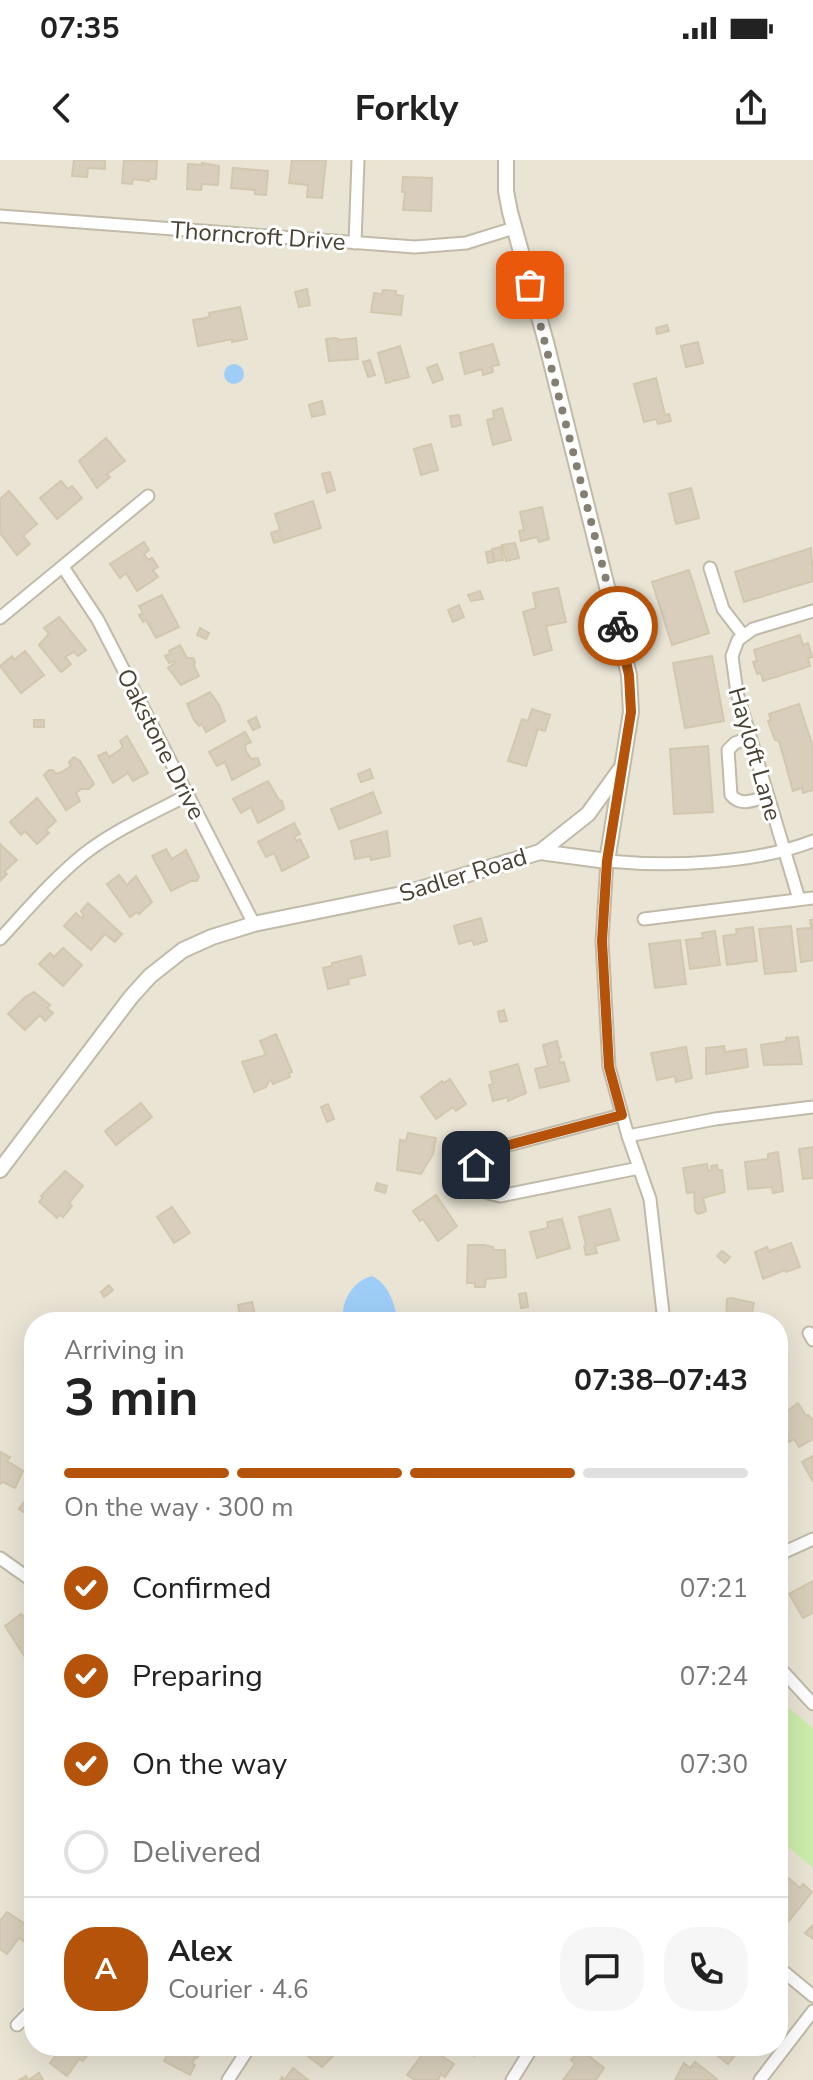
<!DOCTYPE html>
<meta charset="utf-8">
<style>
body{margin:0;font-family:"Nunito Sans",sans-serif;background:#f6f6f6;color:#222;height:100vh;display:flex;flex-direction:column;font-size:30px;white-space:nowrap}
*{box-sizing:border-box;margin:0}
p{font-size:26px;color:#767676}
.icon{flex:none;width:44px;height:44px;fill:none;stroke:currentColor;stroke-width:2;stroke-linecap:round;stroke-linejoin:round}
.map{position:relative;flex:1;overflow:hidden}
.sheet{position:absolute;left:24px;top:1152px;width:764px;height:744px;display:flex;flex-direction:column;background:#fff;border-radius:32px;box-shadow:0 8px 32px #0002}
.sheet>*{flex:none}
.pin{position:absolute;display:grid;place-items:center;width:68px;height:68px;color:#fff;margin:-34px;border-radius:16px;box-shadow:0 4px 12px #0006}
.courier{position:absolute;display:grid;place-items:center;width:80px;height:80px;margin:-40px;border:6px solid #b45309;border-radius:50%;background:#fff;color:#222;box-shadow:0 2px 10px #0007}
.head em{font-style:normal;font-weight:700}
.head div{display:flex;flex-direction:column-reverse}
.head{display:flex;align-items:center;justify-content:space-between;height:136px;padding:0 40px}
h1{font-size:52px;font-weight:700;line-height:60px}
.bar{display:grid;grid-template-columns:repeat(4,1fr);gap:12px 8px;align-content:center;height:96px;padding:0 40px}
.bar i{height:10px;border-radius:6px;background:#e0e0e0}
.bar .active{background:#b45309}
.bar p{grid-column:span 4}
.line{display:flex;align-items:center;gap:20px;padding:0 40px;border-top:2px solid #e0e0e0}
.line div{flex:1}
.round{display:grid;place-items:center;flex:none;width:84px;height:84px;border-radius:32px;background:#f6f6f6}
ol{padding:0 40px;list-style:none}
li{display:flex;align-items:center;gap:24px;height:88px}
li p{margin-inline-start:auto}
li .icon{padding:8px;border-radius:50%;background:#b45309;color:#fff;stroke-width:4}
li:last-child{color:#767676}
li i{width:44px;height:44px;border:4px solid #e0e0e0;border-radius:50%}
.status{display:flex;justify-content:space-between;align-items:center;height:56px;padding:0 40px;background:#fff;direction:ltr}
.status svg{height:22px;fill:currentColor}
header{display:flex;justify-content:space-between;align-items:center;height:104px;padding:0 40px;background:#fff;font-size:36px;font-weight:700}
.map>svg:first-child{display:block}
.residential{fill:#e9e4d4;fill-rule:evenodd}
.green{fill:#ccedac}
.water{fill:#9ecef7}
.building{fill:#d8cebb;stroke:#d3c7ae;stroke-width:2}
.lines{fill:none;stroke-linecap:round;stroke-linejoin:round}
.minor-casing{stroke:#c1baa8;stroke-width:15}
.tertiary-casing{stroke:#c1baa8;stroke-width:18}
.minor{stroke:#fff;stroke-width:11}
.tertiary{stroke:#fff;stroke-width:14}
.done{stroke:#857f73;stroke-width:8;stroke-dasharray:0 14.4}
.route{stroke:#b45309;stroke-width:10}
.labels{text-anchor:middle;stroke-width:6;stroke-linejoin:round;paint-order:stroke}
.street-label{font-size:24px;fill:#494235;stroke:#fff}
</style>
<div class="status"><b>07:35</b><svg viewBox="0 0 49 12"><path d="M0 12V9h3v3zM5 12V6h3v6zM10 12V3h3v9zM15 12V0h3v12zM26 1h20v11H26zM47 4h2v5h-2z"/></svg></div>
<header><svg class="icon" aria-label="back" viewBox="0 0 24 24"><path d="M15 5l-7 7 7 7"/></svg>Forkly<svg class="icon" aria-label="share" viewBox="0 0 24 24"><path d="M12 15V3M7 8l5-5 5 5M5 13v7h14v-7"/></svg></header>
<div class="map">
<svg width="813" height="1920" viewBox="0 0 813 1920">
<rect width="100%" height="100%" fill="#f5f1e7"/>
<path class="residential" d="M0,0H813V1920H0ZM34,1162H778V1886H34Z"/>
<polygon class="green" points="778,1539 813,1568 813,1708 778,1678"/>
<g class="water">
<circle cx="234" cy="214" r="10"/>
<path d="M372,1116C391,1126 393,1143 399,1162H344C339,1144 353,1120 372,1116Z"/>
</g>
<g class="building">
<polygon points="74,0 105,0 105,9 88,8 87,17 72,16"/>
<polygon points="124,0 157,1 156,19 149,19 149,21 133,19 132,24 122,23"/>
<polygon points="292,0 326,0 322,38 307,37 308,25 289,23"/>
<polygon points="202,3 219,6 218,25 202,24 201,30 187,29 188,4 202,5"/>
<polygon points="233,8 268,11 266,35 255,34 255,30 231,28"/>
<polygon points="403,17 432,18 431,51 403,50 405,32 402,32"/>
<polygon points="307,129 310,145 299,147 295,132"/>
<polygon points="383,130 396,131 396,135 403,136 401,155 371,152 374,133 382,134"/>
<polygon points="240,147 247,179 232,182 232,179 198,186 193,160 210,157 209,153"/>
<polygon points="667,165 669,171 657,174 656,168"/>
<polygon points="336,178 340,180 356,178 358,199 329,201 326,179"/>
<polygon points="698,182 703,203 686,207 681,186"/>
<polygon points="493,184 499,205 492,206 493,212 483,215 482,209 465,214 460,193"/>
<polygon points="400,186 409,217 386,223 378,193"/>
<polygon points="370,200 375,215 368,217 363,202"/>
<polygon points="437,204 443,219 433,223 427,208"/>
<polygon points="656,218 665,255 669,254 671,261 658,264 656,259 644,262 634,224"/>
<polygon points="322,241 325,254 312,257 309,245"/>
<polygon points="502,248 511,280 493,285 487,260 494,258 493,251"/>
<polygon points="459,255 461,265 452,267 450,256"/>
<polygon points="106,278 125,301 107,314 110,317 97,328 79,301"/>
<polygon points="431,284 438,310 421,315 414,289"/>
<polygon points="330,312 335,330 327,333 322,314"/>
<polygon points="61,321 68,329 72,326 82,338 57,359 40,338"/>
<polygon points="691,328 699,358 676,364 669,334"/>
<polygon points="9,331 37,364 23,376 30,384 17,395 0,373 0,339"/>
<polygon points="313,341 321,368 274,383 271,373 280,370 275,354"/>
<polygon points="542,347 549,379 539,382 537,377 521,381 519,371 524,370 520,352"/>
<polygon points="144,382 149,390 144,394 148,400 152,398 158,407 153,410 158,417 137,431 126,413 120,418 110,404"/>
<polygon points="515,383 519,398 506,401 502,385"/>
<polygon points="501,387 503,400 495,401 492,389"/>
<polygon points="811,388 813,421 744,442 735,412"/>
<polygon points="492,391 494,402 488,403 486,392"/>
<polygon points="689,410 709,473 672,485 652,422"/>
<polygon points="558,428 566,462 546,466 552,490 534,495 523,452 536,448 533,433"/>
<polygon points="480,431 483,439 471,441 468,435"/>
<polygon points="162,435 179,467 156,478 146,460 143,462 139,455 143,453 139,446"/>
<polygon points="459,445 464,457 453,462 448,450"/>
<polygon points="59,457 86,490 78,496 74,492 65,497 71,504 61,512 39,485 49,474 44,468"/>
<polygon points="200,468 209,473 206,479 197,475"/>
<polygon points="800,475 803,485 808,483 812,497 808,498 810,506 763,521 761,513 757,514 753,502 757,501 754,490"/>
<polygon points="180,485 187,498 193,498 195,502 194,506 199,516 181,525 168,508 175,503 174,501 169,503 165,496 170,494 169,491"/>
<polygon points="25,491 44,515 21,533 0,506 12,496 14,500"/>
<polygon points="712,496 724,561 685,568 673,503"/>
<polygon points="210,532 219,545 225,561 206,572 202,564 199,566 194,560 187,544"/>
<polygon points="799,544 813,587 813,630 803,633 802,628 793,631 779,581 775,580 768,561 771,560 769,554"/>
<polygon points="532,549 550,555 545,571 538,569 526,606 508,601 522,559 528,561"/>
<polygon points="256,557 260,567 253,570 248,561"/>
<rect x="34" y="560" width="10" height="7"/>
<polygon points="245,572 251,582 245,585 246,591 251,599 258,598 260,605 232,620 225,602 217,606 209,592"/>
<polygon points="127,576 148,613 133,621 128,613 113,623 98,596 106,592 109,597 118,591 123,587 120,581"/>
<polygon points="708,586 713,652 674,654 670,589"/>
<polygon points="74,597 80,601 94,624 89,629 81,629 76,633 80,641 66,650 44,615 49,610 53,610 56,614 62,612 71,606 69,602"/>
<polygon points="370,609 373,618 361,622 358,614"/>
<polygon points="268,621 279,640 282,641 284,649 258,663 251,647 241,653 233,639"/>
<polygon points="373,632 381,653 339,669 331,649"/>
<polygon points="37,638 56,661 46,670 49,673 37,684 25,671 21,675 10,662"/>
<polygon points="294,663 300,674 294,677 297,681 300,679 309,697 282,711 274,693 266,697 258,682"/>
<polygon points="387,671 390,696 371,700 370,696 355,699 351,681"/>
<polygon points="0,684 17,700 4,712 7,714 0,721"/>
<polygon points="166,689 172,699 186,690 199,717 197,721 191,721 171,731 152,696"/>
<polygon points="119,715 127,725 136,716 152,742 139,754 137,752 130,757 107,724"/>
<polygon points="88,743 122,774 115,782 105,774 91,790 64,766 76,753 81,758 84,756 81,751"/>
<polygon points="481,758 487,781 474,785 472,780 459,784 454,766"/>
<polygon points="810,760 813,760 813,800 801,802 797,769 811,768"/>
<polygon points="791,766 796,811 765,814 759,769"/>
<polygon points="753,767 757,801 727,805 723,776 737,774 736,769"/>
<polygon points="715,771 720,805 690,809 686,780 703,778 702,773"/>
<polygon points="680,780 686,824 655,828 649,784"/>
<polygon points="63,788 82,805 63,826 39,804 50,793 54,797"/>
<polygon points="361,796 365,815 348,819 349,824 328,829 323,808 332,806 332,803"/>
<polygon points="34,832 50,845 47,848 53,853 45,861 40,855 25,870 8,854 25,837"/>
<polygon points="504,850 507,861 500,862 498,852"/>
<polygon points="276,874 292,912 289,913 290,917 273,924 271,920 269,921 266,927 254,932 242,902 266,895 260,881"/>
<polygon points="798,877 802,904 764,905 761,885 787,881 786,878"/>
<polygon points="557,881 561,897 559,897 560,903 564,902 569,921 540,928 535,909 548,906 543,885"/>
<polygon points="724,886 725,892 746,889 748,907 706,914 706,888"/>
<polygon points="686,887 692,918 676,922 675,916 657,920 651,893"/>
<polygon points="518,904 526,933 508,941 508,937 493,941 489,925 493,924 490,912"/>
<polygon points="450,919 466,944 456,951 453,947 436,959 421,937 442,921 444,923"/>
<polygon points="141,943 152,957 116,985 105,971"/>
<polygon points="328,944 334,959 327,962 321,947"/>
<polygon points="408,973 436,978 433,994 421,1014 397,1010 400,980 406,981"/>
<polygon points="813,987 813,1018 803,1019 799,989"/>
<polygon points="778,992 783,1031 773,1033 772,1027 748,1029 745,1002 768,999 768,994"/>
<polygon points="707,1004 708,1011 712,1010 711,1006 717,1005 718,1010 722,1010 725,1032 703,1038 706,1051 698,1054 695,1051 694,1032 687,1033 683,1008"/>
<polygon points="65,1011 83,1026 69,1043 72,1046 63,1057 59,1055 57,1058 39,1042 43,1037 41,1036"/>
<polygon points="377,1023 387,1026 385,1033 375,1030"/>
<polygon points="436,1035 457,1066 438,1081 423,1059 420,1061 413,1051"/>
<polygon points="172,1047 190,1073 174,1083 157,1057"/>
<polygon points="610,1049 619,1080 595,1086 597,1093 586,1095 584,1086 586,1085 579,1057"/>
<polygon points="562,1059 570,1088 537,1098 530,1072 548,1068 547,1062"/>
<polygon points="791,1083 800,1107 786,1112 785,1110 763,1119 755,1092 767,1087 769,1091"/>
<polygon points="468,1085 484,1085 493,1087 493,1090 505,1090 506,1117 486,1119 485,1127 475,1127 475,1123 467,1123"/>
<polygon points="722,1091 730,1097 725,1103 717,1096"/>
<polygon points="109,1125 113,1130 104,1137 101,1132"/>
<polygon points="526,1133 528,1147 521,1148 519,1134"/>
<polygon points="731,1138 754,1143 750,1162 726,1162 727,1139"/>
<polygon points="252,1142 256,1159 241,1162 238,1145"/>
<polygon points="798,1243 806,1256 808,1255 813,1260 813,1279 799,1287 794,1279 789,1282 778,1258"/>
<polygon points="0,1292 10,1297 7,1301 23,1311 15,1328 3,1322 0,1324"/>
<polygon points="813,1296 813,1322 802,1302"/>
<polygon points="34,1329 34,1356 32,1358 19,1349"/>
<polygon points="813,1421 813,1453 803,1458 789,1434"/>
<polygon points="21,1454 34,1466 34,1490 25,1497 5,1466"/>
<polygon points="784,1714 800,1728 803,1724 812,1732 789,1761 778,1753 778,1722"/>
<polygon points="7,1752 33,1769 23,1781 19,1778 7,1794 0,1789 0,1761"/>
<polygon points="813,1765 813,1779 805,1773"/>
<polygon points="58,1886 80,1886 89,1893 83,1901 79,1899 67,1916 50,1903 61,1889"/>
<polygon points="168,1886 204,1886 197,1898 193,1897 195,1898 192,1903 195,1905 190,1915 164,1901 171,1888"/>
<polygon points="306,1886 343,1886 322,1907 304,1893 307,1889"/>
<polygon points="462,1886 484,1886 474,1896"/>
<polygon points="611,1886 627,1886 620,1894"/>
<polygon points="705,1886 742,1886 728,1904"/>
<polygon points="428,1887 454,1904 445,1917 441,1914 438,1920 415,1920 407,1915"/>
<polygon points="580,1889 604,1908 596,1920 563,1920 575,1904 571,1900"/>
<polygon points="695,1902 717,1919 716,1920 675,1920 684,1903 690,1908"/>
<polygon points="293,1908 308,1920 280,1920 282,1917 285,1919"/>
<polygon points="39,1913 43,1920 19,1920 26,1916 28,1920"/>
</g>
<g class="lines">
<defs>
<g id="minor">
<polyline points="0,56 415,87 466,83 514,68"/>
<polyline points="355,83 358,0"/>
<polyline points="63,407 98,460 254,764"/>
<polyline points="710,408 723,449 743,475"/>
<polyline points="0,458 148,336"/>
<path d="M749,578L735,583L728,590L731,635C741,647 754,640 767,636"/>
<polyline points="799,739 737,533 732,496 738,480 753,469 813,451"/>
<polyline points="644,759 813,738"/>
<path d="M0,779C27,750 53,719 84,694C115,670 153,653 188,635"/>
<polyline points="622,955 482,992 476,1001 474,1013 488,1033 500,1036 639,1008"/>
<polyline points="628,976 715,959 813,947"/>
<path d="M664,1162L650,1039L628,976L609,907L602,781L607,701C670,707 754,704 813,681"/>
<polyline points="809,1173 813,1180"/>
<polyline points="778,1395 813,1379"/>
<polyline points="0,1398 34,1422"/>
<polyline points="778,1506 813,1544"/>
<polyline points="778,1807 813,1836"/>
<polyline points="17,1865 34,1848"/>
<polyline points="228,1920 250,1886"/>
<polyline points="512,1920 533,1886"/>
<polyline points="760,1920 813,1851"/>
</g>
<g id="tertiary">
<polyline points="540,692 588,654 619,611"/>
<polyline points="0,1010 131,837 150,816 183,790 212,777 254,764 407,733 540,692 607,701 631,552 629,515 546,182 510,52 506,31 506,0"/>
</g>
</defs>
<use href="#minor" class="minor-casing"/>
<use href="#tertiary" class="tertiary-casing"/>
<use href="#minor" class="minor"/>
<use href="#tertiary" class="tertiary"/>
</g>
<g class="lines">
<polyline class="done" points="530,125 618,466"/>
<polyline class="route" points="476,1005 482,992 622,955 609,907 602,781 607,701 631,552 629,515 618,466"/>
</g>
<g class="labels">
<g class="street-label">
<text transform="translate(258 76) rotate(4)" y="8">Thorncroft Drive</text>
<text transform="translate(161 584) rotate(63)" y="8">Oakstone Drive</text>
<text transform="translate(755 594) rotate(74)" y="8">Hayloft Lane</text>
<text transform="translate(463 715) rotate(-17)" y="8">Sadler Road</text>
</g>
</g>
</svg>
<div class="pin" style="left:530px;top:125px;background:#ea580c"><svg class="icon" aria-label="bag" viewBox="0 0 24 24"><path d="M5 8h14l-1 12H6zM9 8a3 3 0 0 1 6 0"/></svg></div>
<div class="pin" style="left:476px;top:1005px;background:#1f2937"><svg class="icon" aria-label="home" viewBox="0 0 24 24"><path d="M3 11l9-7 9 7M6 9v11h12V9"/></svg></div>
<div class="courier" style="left:618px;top:466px"><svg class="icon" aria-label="bike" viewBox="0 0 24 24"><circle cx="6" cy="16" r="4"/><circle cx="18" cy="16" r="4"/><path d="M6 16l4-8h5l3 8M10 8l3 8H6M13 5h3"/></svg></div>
<section class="sheet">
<div class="head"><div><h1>3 min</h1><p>Arriving in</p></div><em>07:38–07:43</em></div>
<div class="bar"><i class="active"></i><i class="active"></i><i class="active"></i><i></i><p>On the way · 300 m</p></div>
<ol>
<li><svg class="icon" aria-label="check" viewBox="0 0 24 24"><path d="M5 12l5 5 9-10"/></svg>Confirmed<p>07:21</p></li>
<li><svg class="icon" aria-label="check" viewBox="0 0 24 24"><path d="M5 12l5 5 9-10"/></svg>Preparing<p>07:24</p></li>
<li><svg class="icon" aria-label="check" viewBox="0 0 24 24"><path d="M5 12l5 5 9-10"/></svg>On the way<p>07:30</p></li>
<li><i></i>Delivered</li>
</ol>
<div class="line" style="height:144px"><b class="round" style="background:#b45309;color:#fff">A</b><div><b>Alex</b><p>Courier · 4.6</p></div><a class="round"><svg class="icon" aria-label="chat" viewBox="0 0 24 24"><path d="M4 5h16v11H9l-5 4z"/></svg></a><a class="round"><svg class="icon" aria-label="phone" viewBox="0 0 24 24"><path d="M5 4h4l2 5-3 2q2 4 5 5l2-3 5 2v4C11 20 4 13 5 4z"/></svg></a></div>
</section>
</div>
